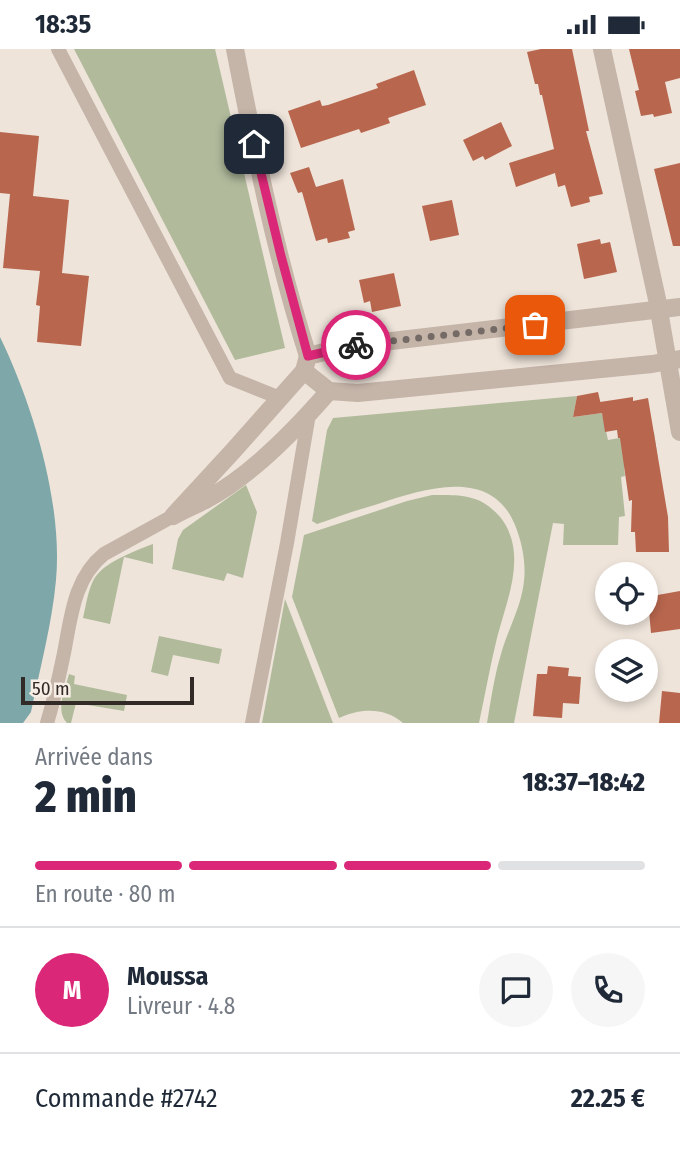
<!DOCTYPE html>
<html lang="fr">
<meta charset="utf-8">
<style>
body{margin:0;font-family:"Fira Sans Condensed",sans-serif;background:#f6f6f7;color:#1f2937;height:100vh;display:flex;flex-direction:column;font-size:26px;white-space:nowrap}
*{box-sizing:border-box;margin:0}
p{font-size:23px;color:#747a83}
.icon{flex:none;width:38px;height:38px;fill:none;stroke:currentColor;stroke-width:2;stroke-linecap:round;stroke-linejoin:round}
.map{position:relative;height:674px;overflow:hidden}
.panel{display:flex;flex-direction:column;background:#fff;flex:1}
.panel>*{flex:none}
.tools{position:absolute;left:595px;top:513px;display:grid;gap:14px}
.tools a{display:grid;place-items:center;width:63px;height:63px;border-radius:50%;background:#fff;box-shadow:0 4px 10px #0003;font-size:35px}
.scale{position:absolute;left:21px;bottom:18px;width:173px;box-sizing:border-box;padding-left:7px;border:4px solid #322a27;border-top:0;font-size:19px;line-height:24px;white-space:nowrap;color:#322a27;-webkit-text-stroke:5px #f7efe6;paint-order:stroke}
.pin{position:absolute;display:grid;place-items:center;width:60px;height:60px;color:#fff;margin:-30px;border-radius:14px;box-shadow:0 4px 10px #0006}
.courier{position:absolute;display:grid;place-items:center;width:70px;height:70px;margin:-35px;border:5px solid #db2777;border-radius:50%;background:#fff;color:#222;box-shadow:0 2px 9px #0007}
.overview em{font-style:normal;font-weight:800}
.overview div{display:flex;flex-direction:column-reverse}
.overview{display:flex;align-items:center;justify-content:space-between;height:119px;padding:0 35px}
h1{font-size:46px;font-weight:800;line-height:52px}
.bar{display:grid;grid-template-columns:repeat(4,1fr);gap:10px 7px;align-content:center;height:84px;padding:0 35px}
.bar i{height:9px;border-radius:5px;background:#e0e1e3}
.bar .active{background:#db2777}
.bar p{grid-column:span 4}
.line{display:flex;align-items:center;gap:18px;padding:0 35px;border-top:2px solid #e0e1e3}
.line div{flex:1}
.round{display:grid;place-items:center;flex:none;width:74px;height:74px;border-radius:37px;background:#f6f6f7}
.status{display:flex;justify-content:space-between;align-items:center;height:49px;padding:0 35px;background:#fff;direction:ltr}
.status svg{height:19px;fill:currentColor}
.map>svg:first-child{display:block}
.green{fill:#b1bb9c}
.water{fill:#7da7a8}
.building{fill:#b8664e}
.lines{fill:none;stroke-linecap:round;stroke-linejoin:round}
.service{stroke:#c5b4a8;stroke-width:14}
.minor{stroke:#c5b4a8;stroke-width:18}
.done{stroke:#746b66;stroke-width:7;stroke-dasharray:0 12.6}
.route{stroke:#db2777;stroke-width:9}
</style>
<div class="status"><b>18:35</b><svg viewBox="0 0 49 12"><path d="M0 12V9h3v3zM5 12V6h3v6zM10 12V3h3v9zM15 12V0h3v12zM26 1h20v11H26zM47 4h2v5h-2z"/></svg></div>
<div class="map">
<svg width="680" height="674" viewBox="0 0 680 674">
<rect width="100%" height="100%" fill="#eee4da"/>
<g class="green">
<polygon points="74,0 215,0 285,299 235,311"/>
<path d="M577,347L573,368L602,364L608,391L654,383L658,411L624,418L625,427L621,428L625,467L619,468L618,496H563L564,475L553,474L514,674H487C491,651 494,628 501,605C507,583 519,562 523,539C527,518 523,496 515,476C491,417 423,440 378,455C357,461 337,468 317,475L312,472L327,381L333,369Z"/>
<polygon points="246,436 257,463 243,529 227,524 224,532 172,520 178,490 183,481"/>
<path d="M432,446C446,446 462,445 475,450C485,453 494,461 501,469C528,505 507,550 497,589C490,617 485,646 479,674H403C385,658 360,659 339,669L292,548L304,486L407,452Z"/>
<path d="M153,495V515L124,508L110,575L83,569C86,556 88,541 94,530C104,513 135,502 153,495Z"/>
<polygon points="285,550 333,674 262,674"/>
<polygon points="159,587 222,600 219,615 173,606 168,627 151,623"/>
<path d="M69,625L75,627L74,635L127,646L124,662L76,654L71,674H67C55,661 65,641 69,625Z"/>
</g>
<path class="water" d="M0,288C33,356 63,455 56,531C52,575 40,619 31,663L23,674H0Z"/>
<g class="building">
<polygon points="541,0 572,0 589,82 586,82 603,145 589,148 590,153 571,158 565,136 558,138 555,124 516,138 509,114 554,100 542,46 540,46 538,35 535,35 527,3"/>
<polygon points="629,0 680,0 680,29 665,33 672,64 654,68 653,65 641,67 635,42 639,41"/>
<polygon points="414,21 426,56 388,69 390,74 361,84 359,80 301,99 288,62 320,51 322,57 328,56 378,39 376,35"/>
<polygon points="501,73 512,97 485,111 483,107 473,112 463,91"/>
<polygon points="0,83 39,87 33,147 69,151 62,224 89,227 81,297 37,293 40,257 36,256 40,222 3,219 10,145 0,144"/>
<polygon points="680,114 680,197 673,197 654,120"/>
<polygon points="309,118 316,138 343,130 355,181 348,183 350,189 328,194 327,189 316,192 302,143 298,144 290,124"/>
<polygon points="452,151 459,186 430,192 422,157"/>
<polygon points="600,190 601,195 610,193 617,223 584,230 577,195"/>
<polygon points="394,224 401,257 372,263 370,252 364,254 359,231"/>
<polygon points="598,343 602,360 600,353 633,348 633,352 648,349 668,468 669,503 636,503 635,483 631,483 632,451 629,452 620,389 618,389 617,381 605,383 602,364 573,368 577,347"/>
<polygon points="680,542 680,580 651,584 649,562 653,561 652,547"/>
<polygon points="548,617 569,619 568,627 581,628 579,655 563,654 562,669 533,667 537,625 547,625"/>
<polygon points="662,642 680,644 680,674 659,674"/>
</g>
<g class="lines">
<g class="service">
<polyline points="58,0 230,329 280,349"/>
<path d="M47,674C54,651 59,628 64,604C71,568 74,529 104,505L173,467"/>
<polyline points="252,674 287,494 309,365"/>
</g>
<g class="minor">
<path d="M235,0C255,103 276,207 308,307"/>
<polyline points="602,0 657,250 680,383"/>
<polyline points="308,307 304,322 329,342 358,344 652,315 680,310"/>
<polyline points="308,307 349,297 680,258"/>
<path d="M304,322L233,402L173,467C184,461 196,456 207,450C250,427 297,379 329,342"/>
</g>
</g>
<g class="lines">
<polyline class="done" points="356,296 535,276"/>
<polyline class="route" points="254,95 281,207 308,307 356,296"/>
</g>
</svg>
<div class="tools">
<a><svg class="icon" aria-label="locate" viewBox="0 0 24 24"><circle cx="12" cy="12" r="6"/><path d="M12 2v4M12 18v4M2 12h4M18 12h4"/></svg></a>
<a><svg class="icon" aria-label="layers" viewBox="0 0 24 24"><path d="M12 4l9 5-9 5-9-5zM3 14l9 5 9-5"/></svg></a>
</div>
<div class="scale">50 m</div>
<div class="pin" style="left:535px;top:276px;background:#ea580c"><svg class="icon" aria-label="bag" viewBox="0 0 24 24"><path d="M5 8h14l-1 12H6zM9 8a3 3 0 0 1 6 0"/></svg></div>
<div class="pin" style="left:254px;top:95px;background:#1f2937"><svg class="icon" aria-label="home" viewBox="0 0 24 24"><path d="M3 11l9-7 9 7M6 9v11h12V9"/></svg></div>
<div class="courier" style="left:356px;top:296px"><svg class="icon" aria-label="bike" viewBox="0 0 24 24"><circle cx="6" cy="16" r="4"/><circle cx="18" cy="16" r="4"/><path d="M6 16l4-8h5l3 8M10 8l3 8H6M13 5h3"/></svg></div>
</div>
<section class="panel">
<div class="overview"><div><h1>2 min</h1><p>Arrivée dans</p></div><em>18:37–18:42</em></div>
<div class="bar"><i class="active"></i><i class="active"></i><i class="active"></i><i></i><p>En route · 80 m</p></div>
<div class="line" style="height:126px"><b class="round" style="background:#db2777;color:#fff">M</b><div><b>Moussa</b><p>Livreur · 4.8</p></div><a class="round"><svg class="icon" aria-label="chat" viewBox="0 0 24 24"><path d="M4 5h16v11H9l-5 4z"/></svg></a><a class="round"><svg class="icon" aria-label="phone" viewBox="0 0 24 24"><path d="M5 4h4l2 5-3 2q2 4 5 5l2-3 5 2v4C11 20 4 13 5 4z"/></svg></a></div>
<div class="line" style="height:91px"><div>Commande #2742</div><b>22.25 €</b></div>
</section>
